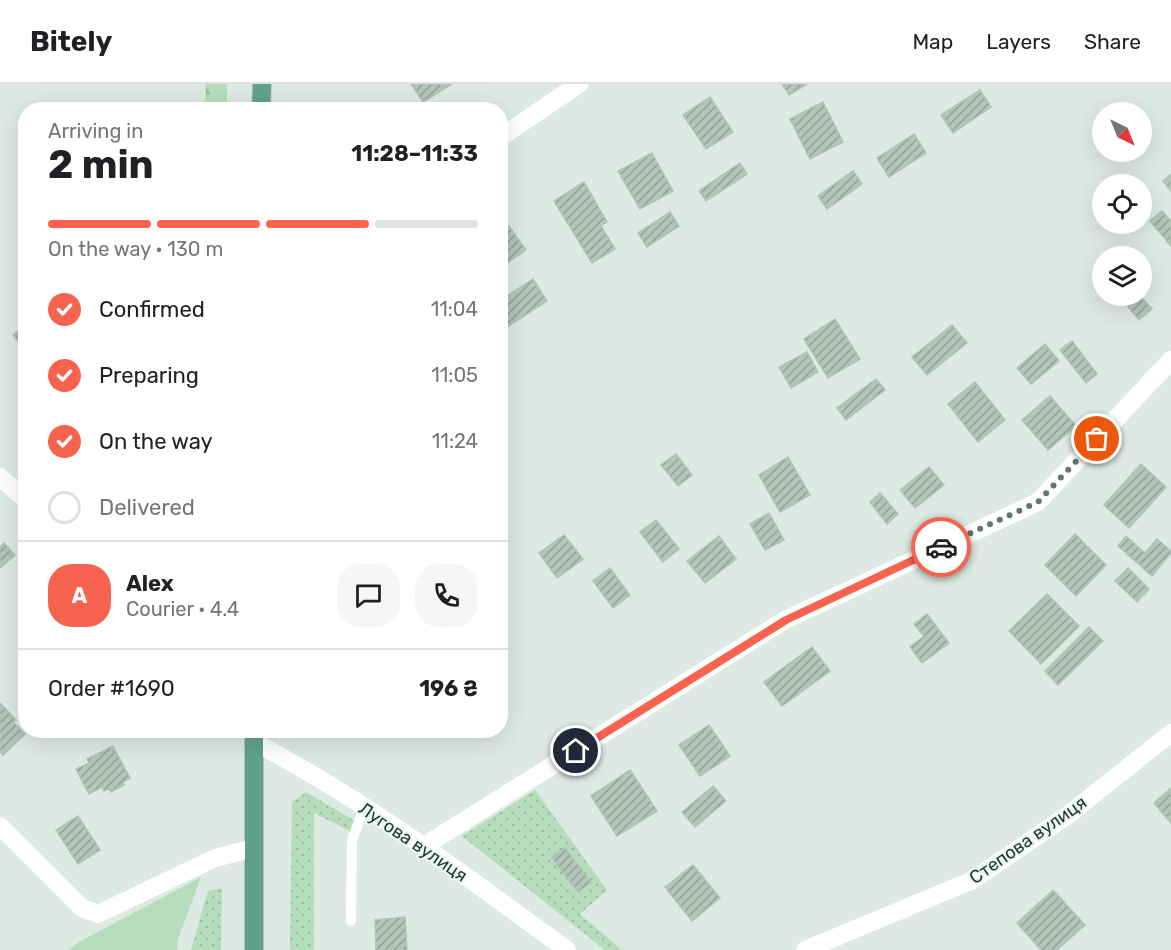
<!DOCTYPE html>
<meta charset="utf-8">
<style>
body{margin:0;font-family:Rubik,sans-serif;background:#f6f6f6;color:#202124;height:100vh;display:flex;flex-direction:column;font-size:22px;white-space:nowrap}
*{box-sizing:border-box;margin:0}
p{font-size:20px;color:#757577}
.icon{flex:none;width:33px;height:33px;fill:none;stroke:currentColor;stroke-width:2;stroke-linecap:round;stroke-linejoin:round}
.map{position:relative;flex:1;overflow:hidden}
.drawer{position:absolute;left:18px;top:18px;width:490px;height:636px;display:flex;flex-direction:column;background:#fff;border-radius:24px;box-shadow:0 6px 24px #0002}
.drawer>*{flex:none}
.needle{width:39px;rotate:137deg}
.tools{position:absolute;left:1092px;top:18px;display:grid;gap:12px}
.tools a{display:grid;place-items:center;width:60px;height:60px;border-radius:50%;background:#fff;box-shadow:0 6px 24px #0002;font-size:30px}
.pin{position:absolute;display:grid;place-items:center;width:51px;height:51px;color:#fff;margin:-26px;border:3px solid #fff;border-radius:50%;box-shadow:0 2px 6px #0007}
.courier{position:absolute;display:grid;place-items:center;width:60px;height:60px;margin:-30px;border:4px solid #f7634e;border-radius:50%;background:#fff;color:#222;box-shadow:0 2px 8px #0007}
.head em{font-style:normal;font-weight:700}
.head div{display:flex;flex-direction:column-reverse}
.head{display:flex;align-items:center;justify-content:space-between;height:102px;padding:0 30px}
h1{font-size:39px;font-weight:700;line-height:45px}
.bar{display:grid;grid-template-columns:repeat(4,1fr);gap:9px 6px;align-content:center;height:72px;padding:0 30px}
.bar i{height:8px;border-radius:4px;background:#e0e0e0}
.bar .on{background:#f7634e}
.bar p{grid-column:span 4}
.line{display:flex;align-items:center;gap:15px;padding:0 30px;border-top:2px solid #e0e0e0}
.line div{flex:1}
.round{display:grid;place-items:center;flex:none;width:63px;height:63px;border-radius:24px;background:#f6f6f6}
ol{padding:0 30px;list-style:none}
li{display:flex;align-items:center;gap:18px;height:66px}
li p{margin-inline-start:auto}
li .icon{padding:6px;border-radius:50%;background:#f7634e;color:#fff;stroke-width:4}
li:last-child{color:#757577}
li i{width:33px;height:33px;border:3px solid #e0e0e0;border-radius:50%}
header{display:flex;align-items:center;gap:36px;box-sizing:border-box;height:84px;padding:0 30px;background:#fff;border-bottom:2px solid #e0e0e0}
header strong{font-size:28px}
nav{display:flex;gap:33px;margin-inline-start:auto;font-size:21px}
.map>svg:first-child{display:block}
.grass{fill:url(#grass-dots)}
.forest{fill:url(#forest-firs)}
.garden{fill:#b5dcbb}
.building{fill:url(#building-hatch);stroke:#b0c3b9;stroke-width:1.5}
.lines{fill:none;stroke-linecap:round;stroke-linejoin:round}
.primary-casing{stroke:#bcc4c1;stroke-width:20}
.lane{stroke:#fff;stroke-width:10}
.street{stroke:#fff;stroke-width:18}
.primary{stroke:#60a189;stroke-width:18}
.done{stroke:#61786e;stroke-width:6;stroke-dasharray:0 10.8}
.route{stroke:#f7634e;stroke-width:8}
.labels{text-anchor:middle;stroke-width:4.5;stroke-linejoin:round;paint-order:stroke}
.street-label{font-size:18px;fill:#1e3a2f;stroke:#edf7f1}
</style>
<header>
<strong>Bitely</strong>
<nav><a>Map</a><a>Layers</a><a>Share</a></nav>
</header>
<div class="map">
<svg width="1171" height="866" viewBox="0 0 1171 866">
<defs>
<pattern id="grass-dots" width="8" height="8" patternUnits="userSpaceOnUse" patternTransform="scale(1.5)"><rect width="8" height="8" fill="#b5dcbb"/><path d="M2 2h.1M6 6h.1" fill="none" stroke="#9bbea1" stroke-width="1.8" stroke-linecap="round"/></pattern>
<pattern id="forest-firs" width="22" height="20" patternUnits="userSpaceOnUse" patternTransform="scale(1.5)"><rect width="22" height="20" fill="#b5dcbb"/><path d="M5 1l3.5 6h-7zM16 11l3.5 6h-7z" fill="#9bbea1"/></pattern>
<pattern id="building-hatch" width="6" height="6" patternUnits="userSpaceOnUse" patternTransform="scale(1.5)"><rect width="6" height="6" fill="#b3c5bb"/><path d="M-1 1l2-2M0 6l6-6M5 7l2-2" fill="none" stroke="#91a198"/></pattern>
</defs>
<rect width="100%" height="100%" fill="#ddeae3"/>
<g class="grass">
<polygon points="535,706 607,806 580,830 622,866 605,866 462,752"/>
<polygon points="306,708 355,737 350,747 314,729 314,866 290,866 292,718"/>
<polygon points="222,804 221,866 191,866 208,807"/>
</g>
<polygon class="forest" points="206,0 227,0 227,25 205,25"/>
<polygon class="garden" points="201,793 178,855 177,866 68,866 79,858"/>
<g class="building">
<polygon points="411,0 452,0 423,18"/>
<polygon points="782,0 807,0 789,11"/>
<polygon points="980,6 991,23 953,49 941,31"/>
<polygon points="710,13 733,48 706,65 683,31"/>
<polygon points="823,18 843,58 810,75 790,35"/>
<polygon points="914,50 926,69 889,93 877,74"/>
<polygon points="652,69 673,107 640,125 618,87"/>
<polygon points="740,79 747,90 706,117 699,107"/>
<polygon points="853,87 862,100 827,125 818,112"/>
<polygon points="1171,90 1171,107 1163,97"/>
<polygon points="584,98 607,138 601,142 615,165 592,179 554,117"/>
<polygon points="1162,127 1171,137 1171,162 1150,137"/>
<polygon points="670,128 679,142 647,163 638,149"/>
<polygon points="509,142 526,166 501,183 501,148"/>
<polygon points="533,195 547,217 501,247 501,216"/>
<polygon points="1119,212 1140,212 1152,225 1139,236"/>
<polygon points="835,235 860,275 828,294 804,255"/>
<polygon points="26,241 26,268 13,251"/>
<polygon points="952,241 967,259 927,291 912,273"/>
<polygon points="1072,257 1097,290 1086,299 1060,266"/>
<polygon points="1045,260 1059,277 1031,300 1017,284"/>
<polygon points="807,268 818,288 791,304 779,283"/>
<polygon points="876,295 885,306 846,336 837,324"/>
<polygon points="975,298 1005,336 978,358 948,320"/>
<polygon points="1050,312 1076,342 1048,366 1022,336"/>
<polygon points="676,370 692,391 678,402 661,381"/>
<polygon points="788,373 810,411 780,428 759,391"/>
<polygon points="1141,380 1166,403 1129,444 1104,421"/>
<polygon points="929,383 944,401 915,424 900,406"/>
<polygon points="880,409 898,430 887,440 870,418"/>
<polygon points="769,429 784,456 765,466 750,440"/>
<polygon points="656,436 679,465 663,478 640,448"/>
<polygon points="1075,450 1106,481 1076,512 1045,481"/>
<polygon points="564,451 583,475 557,494 539,469"/>
<polygon points="719,452 736,475 705,499 687,477"/>
<polygon points="1126,452 1145,469 1157,455 1171,467 1171,469 1152,492 1118,462"/>
<polygon points="4,459 15,471 0,484 0,463"/>
<polygon points="610,484 630,511 613,524 593,497"/>
<polygon points="1128,484 1149,505 1137,518 1115,497"/>
<polygon points="1047,510 1079,542 1041,580 1009,547"/>
<polygon points="927,530 949,559 922,579 910,563 924,552 914,540"/>
<polygon points="1089,543 1103,557 1058,601 1045,587"/>
<polygon points="812,563 830,587 782,622 764,598"/>
<polygon points="0,619 16,636 13,638 25,650 3,671 0,667"/>
<polygon points="709,641 730,672 700,692 679,661"/>
<polygon points="113,662 130,694 123,698 124,701 111,708 109,705 104,707 102,703 89,710 76,685 89,679 87,675"/>
<polygon points="630,686 657,727 617,752 591,712"/>
<polygon points="713,702 726,717 695,743 682,728"/>
<polygon points="1171,704 1171,739 1154,719"/>
<polygon points="78,732 100,766 78,780 56,746"/>
<polygon points="565,764 591,798 578,808 552,774"/>
<polygon points="693,781 720,814 692,837 665,803"/>
<polygon points="1053,806 1085,841 1057,866 1041,866 1017,839"/>
<polygon points="405,833 407,866 376,866 375,836"/>
</g>
<g class="lines">
<defs>
<g id="primary">
<polyline points="261,26 262,0"/>
<polyline points="254,866 254,646"/>
</g>
</defs>
<use href="#primary" class="primary-casing"/>
<polyline class="lane" points="351,837 352,756 364,724"/>
<g class="street">
<polyline points="501,53 579,0"/>
<polyline points="0,393 26,416"/>
<path d="M254,658C365,716 466,792 567,866"/>
<polyline points="0,742 82,824 98,830 215,774 254,764"/>
<polyline points="424,762 785,536 1038,418 1171,276"/>
<polyline points="805,866 971,797 1068,731 1171,649"/>
</g>
<use href="#primary" class="primary"/>
</g>
<g class="lines">
<polyline class="done" points="941,463 1038,418 1097,355"/>
<polyline class="route" points="576,667 786,536 941,463"/>
</g>
<g class="labels">
<g class="street-label">
<text transform="translate(1028 756) rotate(-35)" y="6">Степова вулиця</text>
<text transform="translate(413 758) rotate(34)" y="6">Лугова вулиця</text>
</g>
</g>
</svg>
<div class="tools">
<a><svg class="needle" viewBox="-14 -14 28 28"><path d="M0-13l5 13h-10z" fill="#e53935"/><path d="M0 13l5-13h-10z" fill="#757577"/></svg></a>
<a><svg class="icon" aria-label="locate" viewBox="0 0 24 24"><circle cx="12" cy="12" r="6"/><path d="M12 2v4M12 18v4M2 12h4M18 12h4"/></svg></a>
<a><svg class="icon" aria-label="layers" viewBox="0 0 24 24"><path d="M12 4l9 5-9 5-9-5zM3 14l9 5 9-5"/></svg></a>
</div>
<div class="pin" style="left:1097px;top:355px;background:#ea580c"><svg class="icon" aria-label="bag" viewBox="0 0 24 24"><path d="M5 8h14l-1 12H6zM9 8a3 3 0 0 1 6 0"/></svg></div>
<div class="pin" style="left:576px;top:667px;background:#1f2937"><svg class="icon" aria-label="home" viewBox="0 0 24 24"><path d="M3 11l9-7 9 7M6 9v11h12V9"/></svg></div>
<div class="courier" style="left:941px;top:463px"><svg class="icon" aria-label="car" viewBox="0 0 24 24"><path d="M5 17H2v-5l4-1 3-4h7l3 4 3 1v5h-3M9 17h6M6 11h13"/><circle cx="7" cy="17" r="2"/><circle cx="17" cy="17" r="2"/></svg></div>
<section class="drawer">
<div class="head"><div><h1>2 min</h1><p>Arriving in</p></div><em>11:28–11:33</em></div>
<div class="bar"><i class="on"></i><i class="on"></i><i class="on"></i><i></i><p>On the way · 130 m</p></div>
<ol>
<li><svg class="icon" aria-label="check" viewBox="0 0 24 24"><path d="M5 12l5 5 9-10"/></svg>Confirmed<p>11:04</p></li>
<li><svg class="icon" aria-label="check" viewBox="0 0 24 24"><path d="M5 12l5 5 9-10"/></svg>Preparing<p>11:05</p></li>
<li><svg class="icon" aria-label="check" viewBox="0 0 24 24"><path d="M5 12l5 5 9-10"/></svg>On the way<p>11:24</p></li>
<li><i></i>Delivered</li>
</ol>
<div class="line" style="height:108px"><b class="round" style="background:#f7634e;color:#fff">A</b><div><b>Alex</b><p>Courier · 4.4</p></div><a class="round"><svg class="icon" aria-label="chat" viewBox="0 0 24 24"><path d="M4 5h16v11H9l-5 4z"/></svg></a><a class="round"><svg class="icon" aria-label="phone" viewBox="0 0 24 24"><path d="M5 4h4l2 5-3 2q2 4 5 5l2-3 5 2v4C11 20 4 13 5 4z"/></svg></a></div>
<div class="line" style="height:78px"><div>Order #1690</div><b>196 ₴</b></div>
</section>
</div>
